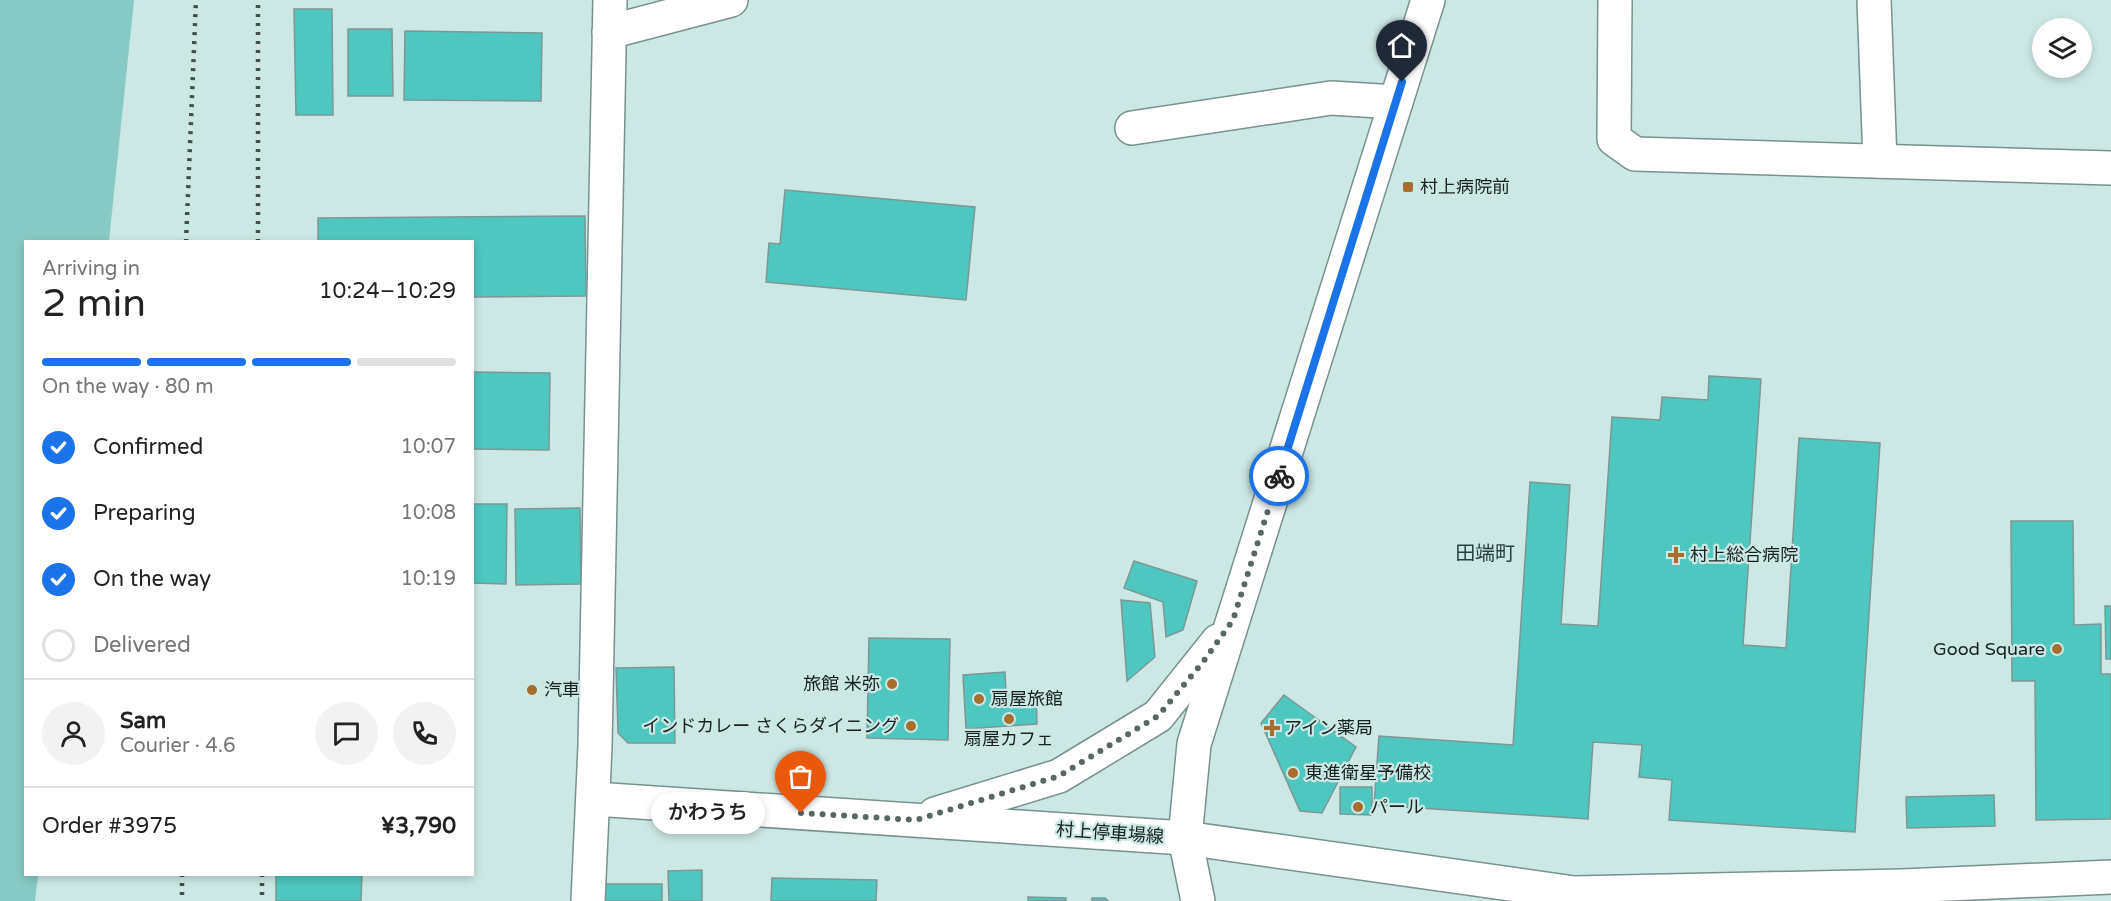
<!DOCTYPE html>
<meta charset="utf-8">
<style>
body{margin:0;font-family:"Varela Round","Noto Sans JP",sans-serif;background:#f2f2f2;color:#222;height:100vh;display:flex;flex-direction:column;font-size:22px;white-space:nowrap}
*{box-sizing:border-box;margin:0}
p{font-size:20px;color:#767676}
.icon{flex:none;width:33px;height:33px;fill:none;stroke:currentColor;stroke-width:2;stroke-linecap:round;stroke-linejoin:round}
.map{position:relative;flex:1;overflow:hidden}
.details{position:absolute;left:24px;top:240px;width:450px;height:636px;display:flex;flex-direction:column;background:#fff;border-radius:0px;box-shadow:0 3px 9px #0003}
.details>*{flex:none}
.controls{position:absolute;left:2032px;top:18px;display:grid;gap:12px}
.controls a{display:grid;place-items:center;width:60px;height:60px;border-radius:50%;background:#fff;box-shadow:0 3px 9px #0003;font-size:30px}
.pin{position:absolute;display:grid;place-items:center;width:51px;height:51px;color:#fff;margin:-62px -26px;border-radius:50% 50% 50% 0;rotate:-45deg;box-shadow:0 0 6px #0007}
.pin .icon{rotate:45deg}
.courier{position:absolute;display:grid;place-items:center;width:60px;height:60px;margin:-30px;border:4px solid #1a73e8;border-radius:50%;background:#fff;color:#222;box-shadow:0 2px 8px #0007}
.bubble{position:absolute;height:42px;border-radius:21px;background:#fff;box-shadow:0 3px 9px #0003;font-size:20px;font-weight:600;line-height:42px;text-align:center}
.summary em{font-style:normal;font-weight:600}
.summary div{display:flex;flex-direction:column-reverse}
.summary{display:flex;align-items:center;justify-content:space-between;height:102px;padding:0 18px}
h1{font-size:39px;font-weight:600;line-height:45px}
.bar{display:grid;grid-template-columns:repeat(4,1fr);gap:9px 6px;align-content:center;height:72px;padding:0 18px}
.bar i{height:8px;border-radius:4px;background:#e0e0e0}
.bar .active{background:#1a73e8}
.bar p{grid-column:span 4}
.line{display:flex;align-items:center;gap:15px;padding:0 18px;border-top:2px solid #e0e0e0}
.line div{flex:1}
.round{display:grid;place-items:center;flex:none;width:63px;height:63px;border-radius:32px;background:#f2f2f2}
ol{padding:0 18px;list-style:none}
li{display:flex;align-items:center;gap:18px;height:66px}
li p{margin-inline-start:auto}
li .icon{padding:6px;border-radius:50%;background:#1a73e8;color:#fff;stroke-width:4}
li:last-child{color:#767676}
li i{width:33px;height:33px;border:3px solid #e0e0e0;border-radius:50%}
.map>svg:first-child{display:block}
.green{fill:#87cac5}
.building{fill:#4ec7c0;stroke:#7d9795;stroke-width:1.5}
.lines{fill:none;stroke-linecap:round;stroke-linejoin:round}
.minor-casing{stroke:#78928f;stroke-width:36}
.tertiary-casing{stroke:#78928f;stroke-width:36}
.secondary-casing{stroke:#78928f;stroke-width:36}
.minor{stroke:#fff;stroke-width:33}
.tertiary{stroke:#fff;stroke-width:33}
.secondary{stroke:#fff;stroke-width:33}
.rail{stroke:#404e4c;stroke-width:4.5;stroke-dasharray:3 6;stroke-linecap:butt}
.done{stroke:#566765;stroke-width:6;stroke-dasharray:0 10.8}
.route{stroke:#1a73e8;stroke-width:8}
.poi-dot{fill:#a86c2e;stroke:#cce8e5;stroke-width:2}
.labels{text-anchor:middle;stroke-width:4.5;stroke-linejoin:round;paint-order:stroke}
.poi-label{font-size:18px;fill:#172120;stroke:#cce8e5;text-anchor:start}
.street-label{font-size:18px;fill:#172120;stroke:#cce8e5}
.neighbourhood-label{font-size:20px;fill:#28403e;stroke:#cce8e5}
</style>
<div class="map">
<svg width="2111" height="901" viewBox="0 0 2111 901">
<rect width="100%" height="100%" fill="#cce8e5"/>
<polygon class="green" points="0,0 134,0 109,241 26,242 26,874 38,875 35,901 0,901"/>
<g class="building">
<polygon points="294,9 332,9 333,115 296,115"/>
<polygon points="348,29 392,29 393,96 348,96"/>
<polygon points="405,31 542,33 541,101 404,100"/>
<polygon points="785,190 975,207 966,300 766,282 769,243 780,244"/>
<polygon points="585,216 586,296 472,297 472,242 318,242 318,218"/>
<polygon points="472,372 550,373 549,450 472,449"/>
<polygon points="1709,376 1761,379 1743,645 1786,648 1799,438 1880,443 1855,832 1669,820 1672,780 1639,777 1642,745 1593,742 1588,819 1374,805 1379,736 1513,745 1530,482 1570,485 1561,624 1598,626 1612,417 1660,420 1662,397 1708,400"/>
<polygon points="472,504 507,504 506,584 472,583"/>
<polygon points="580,508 581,584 516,585 515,509"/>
<polygon points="2011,521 2073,521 2074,625 2101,624 2101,674 2111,674 2111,819 2036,820 2035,681 2012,681"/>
<polygon points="1134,561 1197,581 1183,630 1166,637 1163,602 1124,588"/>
<polygon points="1121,600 1150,603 1155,657 1127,681"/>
<polygon points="2105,606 2111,606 2111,659 2106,659"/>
<polygon points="869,638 950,639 948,740 867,738"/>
<polygon points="674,667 675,743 628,743 618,733 616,668"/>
<polygon points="1005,672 1006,694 1036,692 1037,724 966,729 963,675"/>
<polygon points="1284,695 1356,747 1322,813 1300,811 1261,723"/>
<polygon points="1340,787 1372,787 1372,815 1340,814"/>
<polygon points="1994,795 1995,826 1907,828 1906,797"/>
<polygon points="702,870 702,901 669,901 668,871"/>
<polygon points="276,874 362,874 361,901 276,901"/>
<polygon points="772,878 877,880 876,901 771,901"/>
<rect x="595" y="884" width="67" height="17"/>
<polygon points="1028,897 1066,898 1066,901 1028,901"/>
<polygon points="1092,898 1105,898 1108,901 1092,901"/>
</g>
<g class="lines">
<defs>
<g id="minor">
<polyline points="1615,0 1614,139 1635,154 2111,168"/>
<polyline points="1874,0 1880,161"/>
<polyline points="609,32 731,0"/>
<polyline points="1132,128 1331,98 1396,102"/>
<polyline points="588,901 595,746 610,0"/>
</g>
<polyline id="tertiary" points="1198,901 1185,838 1574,893 1902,886 2111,877"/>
<g id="secondary">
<polyline points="594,799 1185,838 1194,744 1428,0"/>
<polyline points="935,814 1059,776 1158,716 1218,641"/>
</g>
</defs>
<use href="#minor" class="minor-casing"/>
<use href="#tertiary" class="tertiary-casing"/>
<use href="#secondary" class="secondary-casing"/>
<use href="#minor" class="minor"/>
<use href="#tertiary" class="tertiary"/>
<use href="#secondary" class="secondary"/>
<g class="rail">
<polyline points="186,242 196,0"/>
<polyline points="258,242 258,0"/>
<polyline points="182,874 182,901"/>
<polyline points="262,874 262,901"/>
</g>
</g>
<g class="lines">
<polyline class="done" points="801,813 916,820 1059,776 1158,716 1203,662 1233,620 1279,476"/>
<polyline class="route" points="1279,476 1402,82"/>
</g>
<g class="poi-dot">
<rect x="1402" y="181" width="12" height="12" rx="3"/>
<path d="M1673 546h6v6h6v6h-6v6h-6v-6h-6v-6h6z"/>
<circle cx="2057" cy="649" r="6"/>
<circle cx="892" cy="684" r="6"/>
<circle cx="532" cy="690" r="6"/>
<circle cx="979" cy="699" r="6"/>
<circle cx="1009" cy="719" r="6"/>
<circle cx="911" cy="726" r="6"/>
<path d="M1269 719h6v6h6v6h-6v6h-6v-6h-6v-6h6z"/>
<circle cx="1293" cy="773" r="6"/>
<circle cx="1358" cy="807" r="6"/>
</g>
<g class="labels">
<g class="poi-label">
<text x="1420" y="193">村上病院前</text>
<text x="1690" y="561">村上総合病院</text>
<text x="2045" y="655" text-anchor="end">Good Square</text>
<text x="880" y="690" text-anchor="end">旅館 米弥</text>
<text x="544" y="696">汽車</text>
<text x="991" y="705">扇屋旅館</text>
<text x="899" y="732" text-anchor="end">インドカレー さくらダイニング</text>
<text x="1284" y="734">アイン薬局</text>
<text x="1009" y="745" text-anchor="middle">扇屋カフェ</text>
<text x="1305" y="779">東進衛星予備校</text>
<text x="1370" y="813">パール</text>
</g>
<g class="street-label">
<text transform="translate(1110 833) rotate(4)" y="6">村上停車場線</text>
</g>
<g class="neighbourhood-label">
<text x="1485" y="560">田端町</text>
</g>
</g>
</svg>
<div class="controls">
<a><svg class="icon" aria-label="layers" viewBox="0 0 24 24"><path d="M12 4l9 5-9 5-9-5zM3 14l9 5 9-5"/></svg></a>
</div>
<div class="pin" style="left:801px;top:813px;background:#ea580c"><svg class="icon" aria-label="bag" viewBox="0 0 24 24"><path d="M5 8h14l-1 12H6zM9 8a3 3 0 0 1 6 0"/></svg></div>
<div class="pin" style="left:1402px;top:82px;background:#1f2937"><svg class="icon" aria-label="home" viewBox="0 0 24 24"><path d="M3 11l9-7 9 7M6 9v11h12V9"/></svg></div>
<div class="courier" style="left:1279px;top:476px"><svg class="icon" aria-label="bike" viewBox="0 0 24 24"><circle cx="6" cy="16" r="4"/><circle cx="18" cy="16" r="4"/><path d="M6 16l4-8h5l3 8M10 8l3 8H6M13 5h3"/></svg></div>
<div class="bubble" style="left:651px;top:792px;width:114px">かわうち</div>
<section class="details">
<div class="summary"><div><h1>2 min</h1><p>Arriving in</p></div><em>10:24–10:29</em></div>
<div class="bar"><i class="active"></i><i class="active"></i><i class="active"></i><i></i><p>On the way · 80 m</p></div>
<ol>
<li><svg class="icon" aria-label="check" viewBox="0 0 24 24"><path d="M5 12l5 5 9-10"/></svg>Confirmed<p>10:07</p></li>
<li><svg class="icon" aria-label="check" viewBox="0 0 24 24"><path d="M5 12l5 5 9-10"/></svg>Preparing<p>10:08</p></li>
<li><svg class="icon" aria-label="check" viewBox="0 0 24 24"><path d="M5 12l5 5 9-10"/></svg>On the way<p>10:19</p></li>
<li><i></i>Delivered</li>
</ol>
<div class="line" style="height:108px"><a class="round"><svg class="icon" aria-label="person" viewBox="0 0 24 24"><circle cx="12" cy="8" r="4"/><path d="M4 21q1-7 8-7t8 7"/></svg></a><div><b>Sam</b><p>Courier · 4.6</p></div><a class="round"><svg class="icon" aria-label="chat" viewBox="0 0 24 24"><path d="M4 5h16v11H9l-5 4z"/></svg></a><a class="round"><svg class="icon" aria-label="phone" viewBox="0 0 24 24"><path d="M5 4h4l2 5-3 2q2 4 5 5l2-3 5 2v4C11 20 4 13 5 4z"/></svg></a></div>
<div class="line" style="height:78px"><div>Order #3975</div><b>¥3,790</b></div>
</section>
</div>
